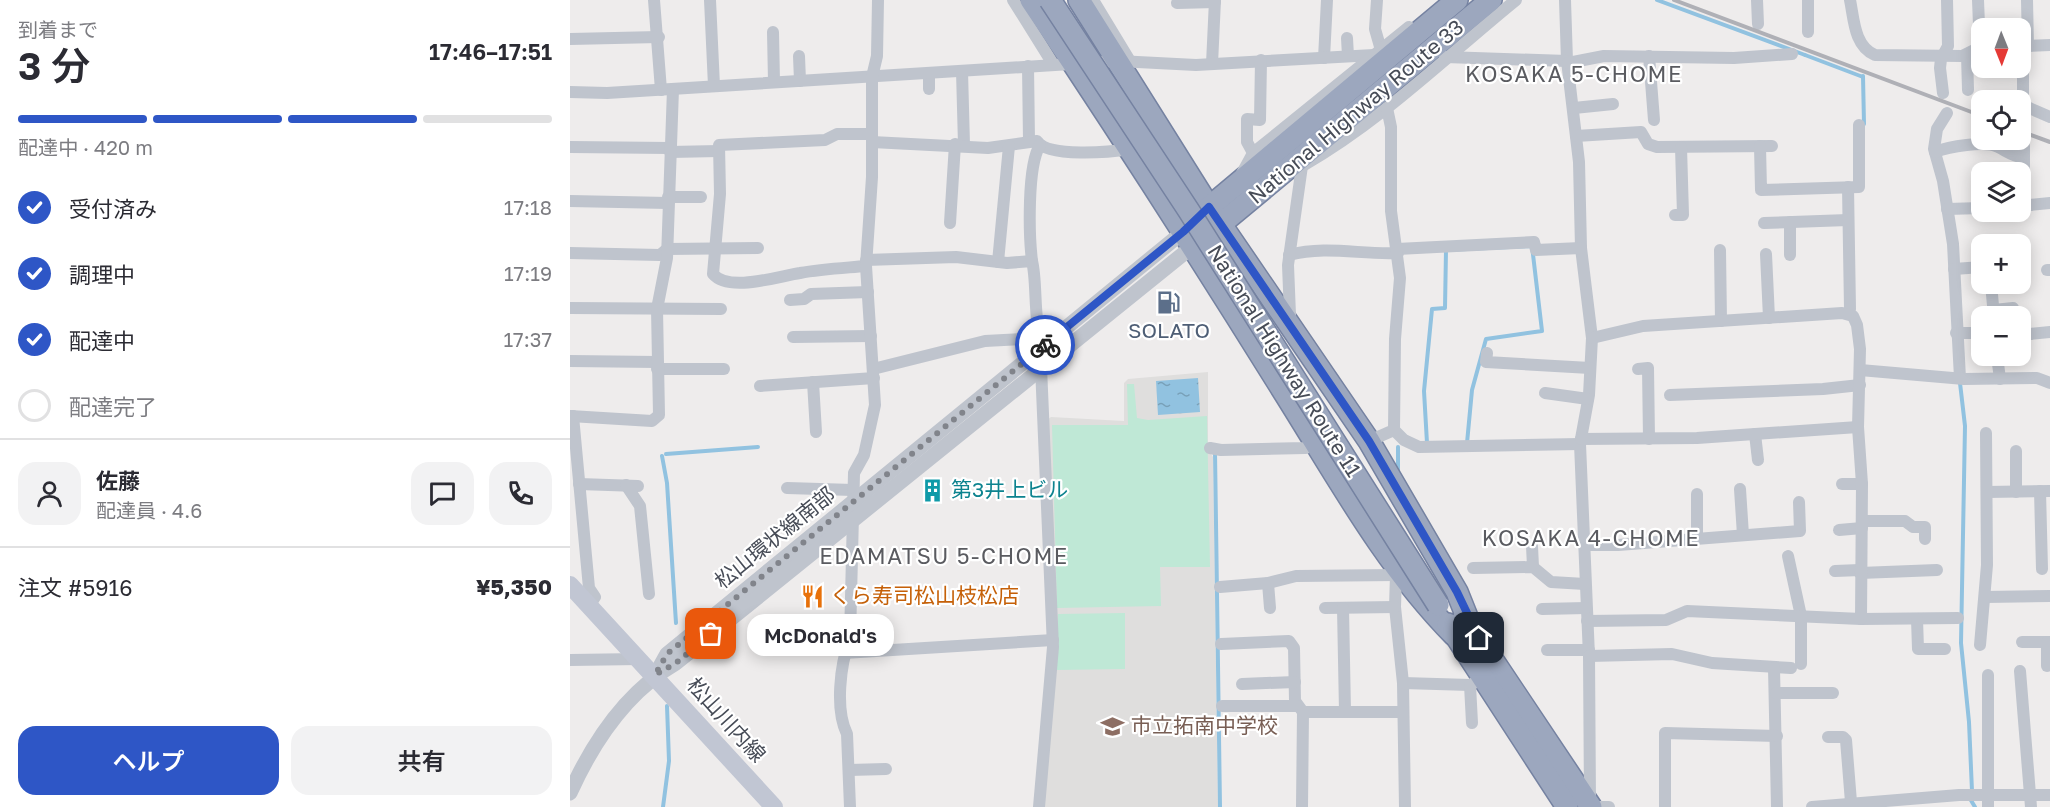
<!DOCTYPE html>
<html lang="ja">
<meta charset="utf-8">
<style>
body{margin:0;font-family:"Golos Text","Noto Sans JP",sans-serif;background:#f2f2f3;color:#2b2b33;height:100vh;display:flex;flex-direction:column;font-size:22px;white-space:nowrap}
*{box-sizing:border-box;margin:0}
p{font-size:20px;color:#7c7c81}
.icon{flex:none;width:33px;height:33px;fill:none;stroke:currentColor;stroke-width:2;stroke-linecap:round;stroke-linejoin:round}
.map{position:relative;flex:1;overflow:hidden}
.drawer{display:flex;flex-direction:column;background:#fff;width:570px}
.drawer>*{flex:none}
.needle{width:39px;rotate:179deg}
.buttons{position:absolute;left:1401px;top:18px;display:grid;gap:12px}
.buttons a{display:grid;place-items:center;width:60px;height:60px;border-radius:12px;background:#fff;box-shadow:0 3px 15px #0003;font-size:30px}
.pin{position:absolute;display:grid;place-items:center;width:51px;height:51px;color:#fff;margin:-26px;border-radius:12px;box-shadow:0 3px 9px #0006}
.courier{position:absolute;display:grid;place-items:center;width:60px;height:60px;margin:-30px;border:4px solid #2e56c6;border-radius:50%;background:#fff;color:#222;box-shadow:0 2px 8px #0007}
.bubble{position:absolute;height:42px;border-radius:18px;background:#fff;box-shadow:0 3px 15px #0003;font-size:20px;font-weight:600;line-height:42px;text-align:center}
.headline em{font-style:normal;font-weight:600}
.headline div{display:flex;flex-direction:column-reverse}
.headline{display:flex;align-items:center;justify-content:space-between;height:102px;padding:0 18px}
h1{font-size:39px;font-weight:600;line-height:45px}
.bar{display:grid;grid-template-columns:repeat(4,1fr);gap:9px 6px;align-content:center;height:72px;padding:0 18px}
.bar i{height:8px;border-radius:4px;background:#e1e1e2}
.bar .selected{background:#2e56c6}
.bar p{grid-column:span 4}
.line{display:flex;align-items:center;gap:15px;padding:0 18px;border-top:2px solid #e1e1e2}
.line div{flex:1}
.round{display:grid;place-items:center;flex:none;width:63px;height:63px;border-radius:18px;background:#f2f2f3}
ol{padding:0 18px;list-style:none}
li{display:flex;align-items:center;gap:18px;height:66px}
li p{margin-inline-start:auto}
li .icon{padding:6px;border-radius:50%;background:#2e56c6;color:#fff;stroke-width:4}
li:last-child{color:#7c7c81}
li i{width:33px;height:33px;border:3px solid #e1e1e2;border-radius:50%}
.cta{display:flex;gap:12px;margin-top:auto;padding:12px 18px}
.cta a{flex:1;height:69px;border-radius:18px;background:#2e56c6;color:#fff;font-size:24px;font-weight:600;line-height:69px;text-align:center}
.cta a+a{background:#f2f2f3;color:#2b2b33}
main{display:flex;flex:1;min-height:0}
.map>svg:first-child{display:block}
.education{fill:#dfdedd}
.park{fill:#bfe8d6}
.water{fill:url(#water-ripples)}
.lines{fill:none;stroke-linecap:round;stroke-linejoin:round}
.stream{stroke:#91c2e0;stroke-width:4}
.trunk-casing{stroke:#7582a1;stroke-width:24}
.minor{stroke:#bfc4cd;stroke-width:12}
.tertiary{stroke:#bfc4cd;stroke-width:15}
.secondary{stroke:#c1c6d3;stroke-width:18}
.trunk{stroke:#9ca7be;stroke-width:21}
.rail{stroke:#afb0b6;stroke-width:4}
.trunk-bridge-casing{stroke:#7582a1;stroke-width:24;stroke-linecap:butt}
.trunk-bridge{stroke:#9ca7be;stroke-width:21}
.done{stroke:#81848b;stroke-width:6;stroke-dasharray:0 10.8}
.route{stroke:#2e56c6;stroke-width:8}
.labels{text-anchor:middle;stroke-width:4.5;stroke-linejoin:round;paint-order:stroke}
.street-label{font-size:21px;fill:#474c57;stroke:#fff}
.service-label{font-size:21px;fill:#4e5e75;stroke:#fff}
.culture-label{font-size:21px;fill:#0d838f;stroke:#fff;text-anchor:start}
.food-label{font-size:21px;fill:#c56008;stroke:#fff;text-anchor:start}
.education-label{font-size:21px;fill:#785e54;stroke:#fff;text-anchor:start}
.neighbourhood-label{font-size:22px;letter-spacing:1.5px;fill:#5a5b60;stroke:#fff}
</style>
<main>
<section class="drawer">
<div class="headline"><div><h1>3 分</h1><p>到着まで</p></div><em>17:46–17:51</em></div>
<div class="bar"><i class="selected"></i><i class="selected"></i><i class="selected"></i><i></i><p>配達中 · 420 m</p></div>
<ol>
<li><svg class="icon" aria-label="check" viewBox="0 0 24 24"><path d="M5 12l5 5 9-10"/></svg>受付済み<p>17:18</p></li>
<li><svg class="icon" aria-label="check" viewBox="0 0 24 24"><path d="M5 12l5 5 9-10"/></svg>調理中<p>17:19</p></li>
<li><svg class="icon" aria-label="check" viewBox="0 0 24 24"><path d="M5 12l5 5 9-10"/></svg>配達中<p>17:37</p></li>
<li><i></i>配達完了</li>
</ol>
<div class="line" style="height:108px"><a class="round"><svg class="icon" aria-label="person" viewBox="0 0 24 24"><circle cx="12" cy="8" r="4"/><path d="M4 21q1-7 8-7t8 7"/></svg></a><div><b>佐藤</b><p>配達員 · 4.6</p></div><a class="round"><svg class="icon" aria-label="chat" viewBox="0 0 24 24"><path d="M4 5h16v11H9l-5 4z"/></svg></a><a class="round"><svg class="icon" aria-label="phone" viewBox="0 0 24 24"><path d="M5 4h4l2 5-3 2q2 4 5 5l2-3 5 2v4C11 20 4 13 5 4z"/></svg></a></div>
<div class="line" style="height:78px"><div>注文 #5916</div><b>¥5,350</b></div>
<div class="cta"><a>ヘルプ</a><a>共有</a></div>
</section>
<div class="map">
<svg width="1480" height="807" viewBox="0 0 1480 807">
<defs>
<pattern id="water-ripples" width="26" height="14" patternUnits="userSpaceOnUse" patternTransform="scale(1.5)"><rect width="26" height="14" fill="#91c2e0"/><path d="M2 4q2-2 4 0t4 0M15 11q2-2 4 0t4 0" fill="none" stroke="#78a0b8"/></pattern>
</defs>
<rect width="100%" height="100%" fill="#eeecec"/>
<polygon class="education" points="638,372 638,450 643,457 648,807 473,807 485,655 477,420 481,417 554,421 554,383 558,379"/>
<g class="park">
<polygon points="557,384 564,384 567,418 578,420 637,416 640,567 590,567 591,606 487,608 482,425 558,425"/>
<polygon points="555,613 555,669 486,670 488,614"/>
</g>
<polygon class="water" points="628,378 630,412 588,415 586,381"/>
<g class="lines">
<g class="stream">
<polyline points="1087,0 1235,55"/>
<polyline points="1235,55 1293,77"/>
<polyline points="1293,76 1294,124"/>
<polygon points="962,246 972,331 916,339 902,390 897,443 857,443 854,391 862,309 875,308 876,250"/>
<polyline points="1390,383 1395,426 1391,643 1399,722 1402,791"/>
<polyline points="645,452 650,807"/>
<polyline points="96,454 188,447"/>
<polyline points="92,456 97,483 106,623"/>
<polyline points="828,471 828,447"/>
<polyline points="1399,797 1405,807"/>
<polyline points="93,807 99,761 97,706"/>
</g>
<defs>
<g id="trunk">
<path d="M461,0C546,127 629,256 710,386C764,471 813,563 884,635"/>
<polyline points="509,0 639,207 799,441 887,592 901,627"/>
<polyline points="630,215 887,0"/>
<polyline points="640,233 921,0"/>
<polyline points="894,617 1021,807"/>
<polyline points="878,624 997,807"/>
</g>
</defs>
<use href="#trunk" class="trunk-casing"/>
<g class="minor">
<polyline points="84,0 91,90"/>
<polyline points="140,0 144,86"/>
<polyline points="443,0 483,64"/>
<polyline points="523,0 560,61"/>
<polyline points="807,0 805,29 811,50"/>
<polyline points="995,0 997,61 1009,162 1011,248 1022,338 1019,395 1010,444 1019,656 1020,803"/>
<polyline points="1187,0 1188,24"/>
<path d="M1280,0C1284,19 1284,46 1305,55L1392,56L1404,50H1412"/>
<polyline points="1408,0 1410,50"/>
<polyline points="607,3 645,2"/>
<polyline points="203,32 204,82"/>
<polyline points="1238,32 1238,0"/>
<polyline points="777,38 778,56"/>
<polyline points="0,39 89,37"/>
<polyline points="1458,46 1480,45"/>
<polyline points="1397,55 1398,90"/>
<polyline points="229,56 230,81"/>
<polyline points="1079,56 1084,120"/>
<polyline points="875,57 997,61"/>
<polyline points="754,58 757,0"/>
<polyline points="998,63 1034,56 1164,58 1222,54"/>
<polyline points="642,64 645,0"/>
<polyline points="458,66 459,141"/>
<polyline points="392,71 394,145"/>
<polyline points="359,73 359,89"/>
<polyline points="0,92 37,93 548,61 626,65 804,55"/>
<polyline points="1373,93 1370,68 1371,59 1378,46 1377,0"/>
<polyline points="1450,104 1480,117"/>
<polyline points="1453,105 1453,49 1458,46 1457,0"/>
<polyline points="1004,108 1043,104"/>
<polyline points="1377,113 1367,129 1364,149 1373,181 1383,244 1390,378"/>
<polyline points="1006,136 1071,132 1078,144 1087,147 1202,146"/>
<path d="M302,142L418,148L467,141C478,158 541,152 560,149"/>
<polyline points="1190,146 1191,190 1289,187 1289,125"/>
<polyline points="1454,146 1454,169"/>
<polyline points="0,147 100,148"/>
<polyline points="100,152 149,151"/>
<path d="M1365,152C1378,147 1415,140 1428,147C1438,152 1442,156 1454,158"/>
<polyline points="683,153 677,142 677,119 690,120 691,60"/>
<path d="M734,165C811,121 877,56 946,0"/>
<polyline points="671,175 683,153 839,27"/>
<polyline points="98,197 131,197"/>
<polyline points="0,201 98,203"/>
<polyline points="1450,206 1480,203"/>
<polyline points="1377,209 1412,208"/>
<polyline points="1105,215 1113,215 1111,147"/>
<polyline points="1220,222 1220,255"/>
<polyline points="380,223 385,144"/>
<polyline points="1194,223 1278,220"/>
<polyline points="827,249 964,242 966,250 1011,248"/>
<polyline points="1150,250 1151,321"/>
<polyline points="0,253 90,255 97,249 188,248"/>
<polyline points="1196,254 1199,318"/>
<path d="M719,255C757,245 791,255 828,253"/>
<path d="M296,260L386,257L437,263L462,261C468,284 462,328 475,345"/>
<path d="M462,261C459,236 457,166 470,145"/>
<polyline points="428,262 439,146"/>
<path d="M296,266C274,268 252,269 230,273C209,276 159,293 143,274L150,194L149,145L255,140L267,134H302"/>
<polyline points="1384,269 1412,267"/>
<polyline points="1477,270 1480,270"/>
<polyline points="1421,284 1424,316"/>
<polyline points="220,300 234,299 241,294 298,292"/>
<polyline points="0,308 151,309"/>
<polyline points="1424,310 1443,308"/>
<polyline points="1278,313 1280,309 1278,187"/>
<polyline points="718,322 720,315 718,265 732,166"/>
<polyline points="1386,333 1412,333"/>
<polyline points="1450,335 1480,332"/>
<polyline points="223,337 301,336"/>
<polyline points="917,353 916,362 1020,368"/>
<polyline points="1427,356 1430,379"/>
<polyline points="0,361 87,362"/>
<polyline points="87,369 154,369"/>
<polyline points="303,369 415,341 470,338"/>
<polyline points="1068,369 1078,368 1079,439"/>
<polyline points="1290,370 1394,379 1467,378 1480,383"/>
<polyline points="243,382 246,432"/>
<polyline points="190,386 304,378"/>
<polyline points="975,393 1018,399"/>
<polyline points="1100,395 1253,389 1290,385"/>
<polyline points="0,416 82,421 89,415 87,309 97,258 103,89"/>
<polyline points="3,416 19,588 25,597 19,606"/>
<polyline points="824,430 834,440 849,447 1010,444"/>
<polyline points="1185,434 1188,460"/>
<polyline points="1011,439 1127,438 1288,427"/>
<polyline points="799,441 824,430 825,339 830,278 821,211 821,127 817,108"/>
<polyline points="640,448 651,450 735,448 746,444"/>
<polyline points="1446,451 1446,492"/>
<polyline points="9,484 68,486"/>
<polyline points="1272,484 1292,484"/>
<polyline points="56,485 70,506 79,594"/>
<polyline points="217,488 283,490"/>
<polyline points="1170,489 1173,535"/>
<polyline points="1470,491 1472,569"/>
<polyline points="1417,492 1480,491"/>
<polyline points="1127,494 1127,538"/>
<polyline points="1292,521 1335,521 1343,527 1355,527 1355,539"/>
<polyline points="1269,530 1292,528"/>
<polyline points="1013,545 1048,545 1230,531 1229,502"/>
<polyline points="962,546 963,567"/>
<polyline points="1218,556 1231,616 1231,664"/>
<polyline points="903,568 963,567 981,582 1015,584"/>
<polyline points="831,571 826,575 825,607 833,683 835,807"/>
<polyline points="1265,571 1290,570"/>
<polyline points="1290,573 1367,570"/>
<polyline points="698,583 700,608"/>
<polyline points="650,587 698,583 726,576 826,575"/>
<polyline points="1415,597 1480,596"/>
<polyline points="755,608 825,607"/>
<polyline points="773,608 775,712"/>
<polyline points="972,609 1016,608"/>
<polyline points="1291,619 1388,618"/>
<polyline points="1347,619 1348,649 1375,649"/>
<polyline points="1017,621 1096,620 1117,611 1291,619 1292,484 1288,427 1290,349 1287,325 1283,316 1272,313 1073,326 1022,338"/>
<polyline points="1452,642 1480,642"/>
<polyline points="1477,642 1477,666"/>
<polyline points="651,644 719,641 724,648 725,701 733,712"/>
<polyline points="1410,645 1417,565 1416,433"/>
<polyline points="977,650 1019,650"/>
<polyline points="274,653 483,640"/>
<polyline points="1019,656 1102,654 1142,663 1221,668"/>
<polyline points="0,660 70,659"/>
<polyline points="1204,668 1207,807"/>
<polyline points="1450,671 1461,807"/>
<polyline points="833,683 900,685 913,678"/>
<polyline points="672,684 725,682"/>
<polyline points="900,685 902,723"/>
<polyline points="1206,693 1263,693"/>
<polyline points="652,706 727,706"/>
<polyline points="1258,737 1273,737 1276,740 1281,802"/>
<polyline points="279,770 316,769"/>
<path d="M280,807L277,734C265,710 270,664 280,639L284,473L294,455L305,405L296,266L302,177V77L307,56L308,0"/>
<polyline points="469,807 483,647 471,367"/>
<polyline points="732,807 733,712 833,712"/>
<polyline points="1019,807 1039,807"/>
<polyline points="1095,807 1095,733 1207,736"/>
<polyline points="1242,807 1389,795 1480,795"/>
<polyline points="1418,807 1418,675"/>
</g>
<g class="tertiary">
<polyline points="87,672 97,654 613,232"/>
<path d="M0,793C23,742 56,692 106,663L623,246"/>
</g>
<polyline class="secondary" points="0,585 204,807"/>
<use href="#trunk" class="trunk"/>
<g class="rail">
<polyline points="1104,0 1412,116"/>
<polyline points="1450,131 1480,142"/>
</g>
<defs>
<polyline id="trunk-bridge" points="480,0 619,211 868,605"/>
</defs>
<use href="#trunk-bridge" class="trunk-bridge-casing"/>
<use href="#trunk-bridge" class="trunk-bridge"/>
</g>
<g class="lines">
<polyline class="done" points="141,634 106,663 85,675 97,654 475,345"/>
<polyline class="route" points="475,345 613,232 639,207 799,441 887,592 909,638"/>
</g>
<defs>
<symbol id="fuel-bare" viewBox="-9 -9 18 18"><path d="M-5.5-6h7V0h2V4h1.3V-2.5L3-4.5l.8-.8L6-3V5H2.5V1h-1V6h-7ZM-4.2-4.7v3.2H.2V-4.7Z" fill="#5c6f8a" stroke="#fff" stroke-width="2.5" paint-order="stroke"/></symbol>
<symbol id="building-bare" viewBox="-9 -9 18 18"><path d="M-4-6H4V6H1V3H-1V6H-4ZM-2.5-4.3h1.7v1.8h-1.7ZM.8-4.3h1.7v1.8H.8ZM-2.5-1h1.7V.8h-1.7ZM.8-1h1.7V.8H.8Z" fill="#0f9aa8" stroke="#fff" stroke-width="2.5" paint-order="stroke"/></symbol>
<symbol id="restaurant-bare" viewBox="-9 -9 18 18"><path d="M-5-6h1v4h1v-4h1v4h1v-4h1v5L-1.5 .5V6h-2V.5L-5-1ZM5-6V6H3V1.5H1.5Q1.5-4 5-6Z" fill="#e8710a" stroke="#fff" stroke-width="2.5" paint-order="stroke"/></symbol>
<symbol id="school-bare" viewBox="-9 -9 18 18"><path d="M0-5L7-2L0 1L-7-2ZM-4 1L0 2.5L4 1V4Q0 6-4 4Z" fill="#8d6e63" stroke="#fff" stroke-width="2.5" paint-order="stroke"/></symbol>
</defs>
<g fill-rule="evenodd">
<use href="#fuel-bare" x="582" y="286" width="33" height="33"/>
<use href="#building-bare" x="346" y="474" width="33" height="33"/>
<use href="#restaurant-bare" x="226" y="580" width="33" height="33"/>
<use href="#school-bare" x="526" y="710" width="33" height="33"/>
</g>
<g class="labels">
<g class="street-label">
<text transform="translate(786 112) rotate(-40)" y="7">National Highway Route 33</text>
<text transform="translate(714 361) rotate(58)" y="7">National Highway Route 11</text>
<text transform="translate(205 538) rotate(-39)" y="7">松山環状線南部</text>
<text transform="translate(156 720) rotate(48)" y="7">松山川内線</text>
</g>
<g class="service-label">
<text x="599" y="338">SOLATO</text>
</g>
<g class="culture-label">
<text x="381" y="497">第3井上ビル</text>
</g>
<g class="food-label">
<text x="260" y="603">くら寿司松山枝松店</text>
</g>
<g class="education-label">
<text x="561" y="733">市立拓南中学校</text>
</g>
<g class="neighbourhood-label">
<text x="1004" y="82">KOSAKA 5-CHOME</text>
<text x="1021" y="546">KOSAKA 4-CHOME</text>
<text x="374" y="564">EDAMATSU 5-CHOME</text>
</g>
</g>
</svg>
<div class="buttons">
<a><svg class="needle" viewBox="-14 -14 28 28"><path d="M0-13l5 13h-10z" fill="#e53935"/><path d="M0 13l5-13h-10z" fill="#7c7c81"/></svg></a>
<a><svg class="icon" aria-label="locate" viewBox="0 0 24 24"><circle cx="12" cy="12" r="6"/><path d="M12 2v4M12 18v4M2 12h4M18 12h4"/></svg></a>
<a><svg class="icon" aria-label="layers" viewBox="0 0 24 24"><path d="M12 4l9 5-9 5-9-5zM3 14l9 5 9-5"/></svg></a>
<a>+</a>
<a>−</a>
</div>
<div class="pin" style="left:141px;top:634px;background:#ea580c"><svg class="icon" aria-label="bag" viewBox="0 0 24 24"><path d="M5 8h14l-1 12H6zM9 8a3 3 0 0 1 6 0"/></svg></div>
<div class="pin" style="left:909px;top:638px;background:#1f2937"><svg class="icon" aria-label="home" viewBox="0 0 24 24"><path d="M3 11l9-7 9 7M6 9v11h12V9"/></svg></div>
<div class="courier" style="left:475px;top:345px"><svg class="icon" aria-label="bike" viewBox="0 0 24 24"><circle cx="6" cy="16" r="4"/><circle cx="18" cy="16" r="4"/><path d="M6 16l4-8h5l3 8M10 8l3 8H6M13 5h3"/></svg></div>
<div class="bubble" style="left:177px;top:614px;width:147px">McDonald's</div>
</div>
</main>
